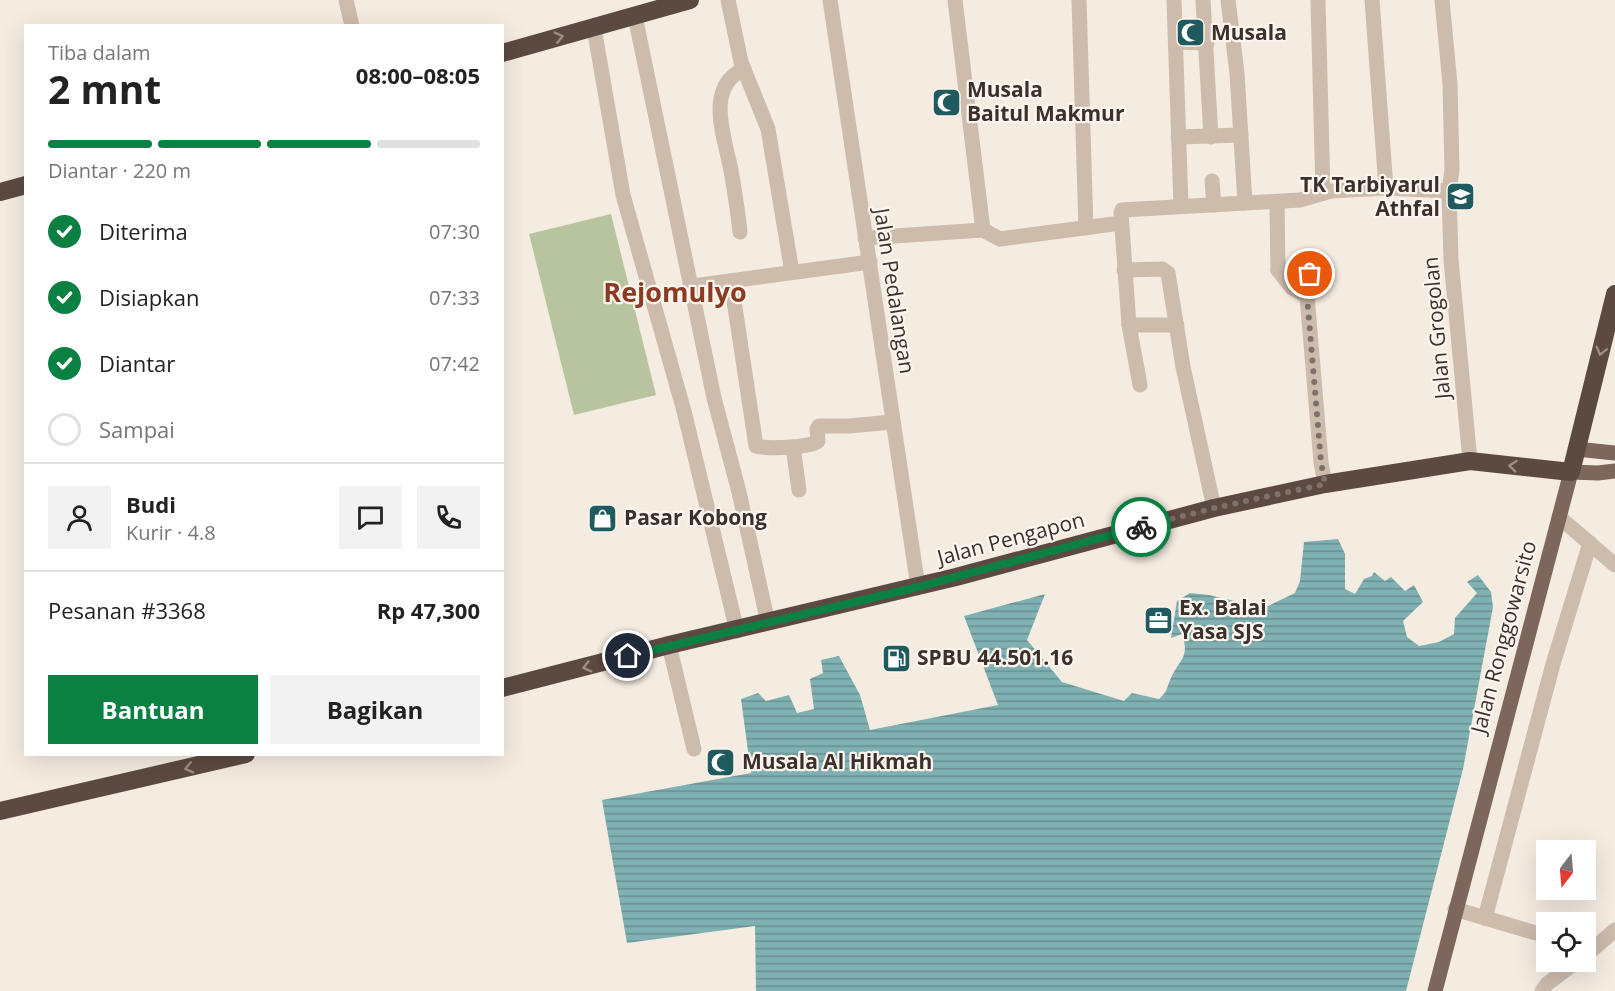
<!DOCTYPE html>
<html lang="id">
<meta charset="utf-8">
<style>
body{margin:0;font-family:"Open Sans",sans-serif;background:#f2f2f2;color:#222;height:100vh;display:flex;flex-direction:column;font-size:22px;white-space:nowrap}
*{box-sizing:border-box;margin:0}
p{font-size:20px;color:#767676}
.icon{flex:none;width:33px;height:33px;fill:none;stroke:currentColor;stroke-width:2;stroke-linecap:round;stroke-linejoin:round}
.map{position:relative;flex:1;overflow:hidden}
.details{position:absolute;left:24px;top:24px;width:480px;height:732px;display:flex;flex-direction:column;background:#fff;border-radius:0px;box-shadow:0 6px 24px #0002}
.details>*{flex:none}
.needle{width:39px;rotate:196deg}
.buttons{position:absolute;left:1536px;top:840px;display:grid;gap:12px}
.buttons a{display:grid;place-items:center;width:60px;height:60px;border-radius:0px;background:#fff;box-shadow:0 6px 24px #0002;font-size:30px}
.pin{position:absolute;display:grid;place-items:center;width:51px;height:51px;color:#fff;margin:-26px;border:3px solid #fff;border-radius:50%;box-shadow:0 2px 6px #0007}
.courier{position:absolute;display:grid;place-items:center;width:60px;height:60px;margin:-30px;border:4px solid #0b8043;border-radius:50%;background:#fff;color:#222;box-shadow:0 2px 8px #0007}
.head em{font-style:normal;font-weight:700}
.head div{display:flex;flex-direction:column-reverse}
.head{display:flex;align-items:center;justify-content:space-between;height:102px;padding:0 24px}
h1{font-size:39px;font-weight:700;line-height:45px}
.bar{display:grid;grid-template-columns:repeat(4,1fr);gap:9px 6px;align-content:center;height:72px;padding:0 24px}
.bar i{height:8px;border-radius:4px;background:#e0e0e0}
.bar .active{background:#0b8043}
.bar p{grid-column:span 4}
.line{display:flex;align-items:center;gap:15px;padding:0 24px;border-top:2px solid #e0e0e0}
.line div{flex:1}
.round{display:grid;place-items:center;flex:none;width:63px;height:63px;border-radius:0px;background:#f2f2f2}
ol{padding:0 24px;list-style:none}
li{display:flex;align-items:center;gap:18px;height:66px}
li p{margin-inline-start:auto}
li .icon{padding:6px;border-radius:50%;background:#0b8043;color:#fff;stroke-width:4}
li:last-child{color:#767676}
li i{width:33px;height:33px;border:3px solid #e0e0e0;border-radius:50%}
.button{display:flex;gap:12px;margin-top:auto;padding:12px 24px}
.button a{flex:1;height:69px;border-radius:0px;background:#0b8043;color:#fff;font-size:24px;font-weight:700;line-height:69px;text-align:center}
.button a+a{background:#f2f2f2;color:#222}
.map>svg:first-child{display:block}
.green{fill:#b8c4a0}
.water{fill:url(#water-rules)}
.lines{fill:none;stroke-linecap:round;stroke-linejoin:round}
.minor{stroke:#cdbbac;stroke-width:15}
.major{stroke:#7d675c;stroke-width:15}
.highway{stroke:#5c4a42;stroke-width:18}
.oneway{stroke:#9c8e87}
.done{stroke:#7c716b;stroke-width:6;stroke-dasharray:0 10.8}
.route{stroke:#0b8043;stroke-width:8}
.labels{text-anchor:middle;stroke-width:4.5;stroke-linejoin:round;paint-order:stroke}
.poi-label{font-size:21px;font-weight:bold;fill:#3b302b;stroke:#fbf5ee;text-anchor:start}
.street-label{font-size:21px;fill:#3b302b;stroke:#fbf5ee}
.district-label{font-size:27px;font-weight:bold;fill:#8c3b22;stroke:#fbf5ee}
</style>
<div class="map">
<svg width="1615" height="991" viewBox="0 0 1615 991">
<defs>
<pattern id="water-rules" width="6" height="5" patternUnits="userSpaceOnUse" patternTransform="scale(1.5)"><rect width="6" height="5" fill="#7fb0b2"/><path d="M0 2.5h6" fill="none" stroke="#699091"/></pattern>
</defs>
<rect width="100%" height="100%" fill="#f4ebe1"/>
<polygon class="green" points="611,214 656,395 574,415 529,234"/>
<path class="water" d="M1338,539L1345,554V589L1355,594L1364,579L1372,576L1374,572L1385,581L1391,577L1405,591L1414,585L1423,602L1403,621L1407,637L1419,646L1439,642L1454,634L1455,618L1477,593L1467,582L1478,575L1491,592L1493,607L1463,769L1406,991H756L755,926L627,943L602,800L751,773L741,699L758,693L766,701L789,695L797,713L814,709L810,679L823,673L821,660L839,656L860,695L870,730L998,705L964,616L1045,594L1027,640L1062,682L1124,701L1132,693L1159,699C1169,690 1166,688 1171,678C1180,658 1190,658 1182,634L1171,638L1177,601L1190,593L1209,595L1264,608L1295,593L1300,581L1304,542Z"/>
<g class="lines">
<g class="minor">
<polyline points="346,0 352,26"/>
<polyline points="728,0 741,62 768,129 792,272"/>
<polyline points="830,0 918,587"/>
<polyline points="955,0 983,230"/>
<polyline points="1079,0 1086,228"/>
<polyline points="1174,0 1181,206"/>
<polyline points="1203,0 1211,137"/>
<polyline points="1228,0 1237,73 1245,203"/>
<polyline points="1318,0 1323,193"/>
<polyline points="1372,0 1386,188"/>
<polyline points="1442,0 1450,84 1452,170 1449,191 1451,260 1470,461"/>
<polyline points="635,16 714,398 739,492 768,623"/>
<polyline points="594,28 623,195 684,411 737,631"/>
<polyline points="1176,42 1207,43"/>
<polyline points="1178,137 1241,135"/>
<polyline points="1212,181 1214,205"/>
<polyline points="1277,202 1278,270"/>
<path d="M740,232C738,213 735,194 732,176C727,142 702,88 744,69"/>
<polyline points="865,238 983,230 1000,239 1121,223"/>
<polyline points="1124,270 1162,269 1168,273 1183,367 1214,508"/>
<polyline points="1278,270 1304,270 1310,274 1307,296 1321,462 1325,484"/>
<polyline points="1278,270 1292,288 1307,296"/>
<path d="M731,281L756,446C766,449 811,448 818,441L817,429L819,426H849L892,422"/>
<polyline points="693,286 870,262"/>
<polyline points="1129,325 1177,325"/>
<polyline points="1140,385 1129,325 1121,213 1122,210 1300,200 1331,191 1386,188 1449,191"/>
<polyline points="793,447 799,490"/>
<polyline points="1559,517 1615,565"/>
<polyline points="669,645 694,749"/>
<polyline points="1455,909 1546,936"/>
<polyline points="1485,918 1553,664 1590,543"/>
<polyline points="1586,955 1615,930"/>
<polyline points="1542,991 1547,984 1576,962"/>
</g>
<g class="major">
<polyline points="1576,449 1615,453"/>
<polyline points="1435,991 1571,472 1598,473 1615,471"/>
</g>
<g class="highway">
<polyline points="502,53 690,0"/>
<polyline points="0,192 26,185"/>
<polyline points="502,688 669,645 956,577 1214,508 1325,484 1470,461 1571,472 1615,294"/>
<polyline points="0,811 246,754"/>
</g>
</g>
<defs><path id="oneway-chevron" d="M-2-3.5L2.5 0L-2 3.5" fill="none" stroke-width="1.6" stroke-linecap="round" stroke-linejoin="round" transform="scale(1.5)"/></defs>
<g class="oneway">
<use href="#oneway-chevron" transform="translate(559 37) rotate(-13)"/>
<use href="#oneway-chevron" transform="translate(1601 351) rotate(104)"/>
<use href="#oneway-chevron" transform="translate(1513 466) rotate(-174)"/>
<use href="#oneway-chevron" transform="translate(587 667) rotate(165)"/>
<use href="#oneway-chevron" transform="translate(189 768) rotate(167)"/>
</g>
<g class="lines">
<polyline class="done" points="1141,527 1214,508 1325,484 1321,462 1307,296 1310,274"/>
<polyline class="route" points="628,656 918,587 1141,527"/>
</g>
<defs>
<symbol id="mosque-square" viewBox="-11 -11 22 22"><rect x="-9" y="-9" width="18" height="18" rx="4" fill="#1f5a5e" stroke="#fbf5ee"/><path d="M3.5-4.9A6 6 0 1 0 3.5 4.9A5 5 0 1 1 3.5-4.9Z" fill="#fff"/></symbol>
<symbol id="school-square" viewBox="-11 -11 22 22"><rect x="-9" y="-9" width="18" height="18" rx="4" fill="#1f5a5e" stroke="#fbf5ee"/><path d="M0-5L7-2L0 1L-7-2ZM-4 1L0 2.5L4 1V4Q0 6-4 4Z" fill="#fff"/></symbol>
<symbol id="shop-square" viewBox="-11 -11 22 22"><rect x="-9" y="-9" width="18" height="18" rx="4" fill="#1f5a5e" stroke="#fbf5ee"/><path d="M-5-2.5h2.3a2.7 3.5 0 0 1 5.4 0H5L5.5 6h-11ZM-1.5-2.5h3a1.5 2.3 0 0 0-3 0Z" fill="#fff"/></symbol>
<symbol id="office-square" viewBox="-11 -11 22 22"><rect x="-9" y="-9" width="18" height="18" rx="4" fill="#1f5a5e" stroke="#fbf5ee"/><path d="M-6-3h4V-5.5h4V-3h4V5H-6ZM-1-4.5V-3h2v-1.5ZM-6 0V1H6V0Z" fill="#fff"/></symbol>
<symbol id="fuel-square" viewBox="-11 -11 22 22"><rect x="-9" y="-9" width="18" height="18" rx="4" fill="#1f5a5e" stroke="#fbf5ee"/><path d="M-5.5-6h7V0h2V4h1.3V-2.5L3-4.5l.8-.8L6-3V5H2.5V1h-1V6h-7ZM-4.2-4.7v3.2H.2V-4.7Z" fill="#fff"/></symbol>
</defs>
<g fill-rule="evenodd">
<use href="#mosque-square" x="1174" y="16" width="33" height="33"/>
<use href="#mosque-square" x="930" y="86" width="33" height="33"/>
<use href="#school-square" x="1444" y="180" width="33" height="33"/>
<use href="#shop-square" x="586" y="502" width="33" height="33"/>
<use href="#office-square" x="1142" y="604" width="33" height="33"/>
<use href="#fuel-square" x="880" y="642" width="33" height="33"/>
<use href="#mosque-square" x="704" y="746" width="33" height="33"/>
</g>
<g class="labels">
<g class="poi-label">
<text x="1211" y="40">Musala</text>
<text x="967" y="97">Musala<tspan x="967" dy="24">Baitul Makmur</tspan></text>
<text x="1440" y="192" text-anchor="end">TK Tarbiyarul<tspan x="1440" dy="24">Athfal</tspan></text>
<text x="624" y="525">Pasar Kobong</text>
<text x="1179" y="615">Ex. Balai<tspan x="1179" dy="24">Yasa SJS</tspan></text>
<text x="917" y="665">SPBU 44.501.16</text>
<text x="742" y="769">Musala Al Hikmah</text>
</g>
<g class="street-label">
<text transform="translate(894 291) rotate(81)" y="7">Jalan Pedalangan</text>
<text transform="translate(1437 328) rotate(-95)" y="7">Jalan Grogolan</text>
<text transform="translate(1011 539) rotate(-15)" y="7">Jalan Pengapon</text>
<text transform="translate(1504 637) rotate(-75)" y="7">Jalan Ronggowarsito</text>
</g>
<g class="district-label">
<text x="675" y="302">Rejomulyo</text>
</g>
</g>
</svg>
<div class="buttons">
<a><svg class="needle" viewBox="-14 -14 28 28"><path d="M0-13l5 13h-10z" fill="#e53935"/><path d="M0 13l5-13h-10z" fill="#767676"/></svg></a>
<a><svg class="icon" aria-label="locate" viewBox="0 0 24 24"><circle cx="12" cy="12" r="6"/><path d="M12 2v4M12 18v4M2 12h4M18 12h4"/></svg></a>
</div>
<div class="pin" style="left:1310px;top:274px;background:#ea580c"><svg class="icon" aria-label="bag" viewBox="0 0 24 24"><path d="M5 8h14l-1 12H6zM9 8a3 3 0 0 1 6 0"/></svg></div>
<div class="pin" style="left:628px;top:656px;background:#1f2937"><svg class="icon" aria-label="home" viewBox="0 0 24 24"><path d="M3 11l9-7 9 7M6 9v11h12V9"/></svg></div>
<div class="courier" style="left:1141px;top:527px"><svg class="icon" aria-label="bike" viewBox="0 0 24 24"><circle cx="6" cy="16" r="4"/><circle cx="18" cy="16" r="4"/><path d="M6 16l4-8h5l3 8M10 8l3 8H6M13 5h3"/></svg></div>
<section class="details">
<div class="head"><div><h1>2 mnt</h1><p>Tiba dalam</p></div><em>08:00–08:05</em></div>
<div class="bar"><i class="active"></i><i class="active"></i><i class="active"></i><i></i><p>Diantar · 220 m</p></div>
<ol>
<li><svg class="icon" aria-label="check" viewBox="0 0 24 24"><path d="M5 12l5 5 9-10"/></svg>Diterima<p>07:30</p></li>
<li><svg class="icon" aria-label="check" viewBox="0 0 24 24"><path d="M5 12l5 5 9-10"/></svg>Disiapkan<p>07:33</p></li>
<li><svg class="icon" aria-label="check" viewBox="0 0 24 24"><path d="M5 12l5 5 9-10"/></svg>Diantar<p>07:42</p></li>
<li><i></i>Sampai</li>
</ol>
<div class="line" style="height:108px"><a class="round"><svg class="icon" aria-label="person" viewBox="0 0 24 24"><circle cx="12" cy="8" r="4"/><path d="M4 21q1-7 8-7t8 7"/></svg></a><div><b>Budi</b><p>Kurir · 4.8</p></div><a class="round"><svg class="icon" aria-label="chat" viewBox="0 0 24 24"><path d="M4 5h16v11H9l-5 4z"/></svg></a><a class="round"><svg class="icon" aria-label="phone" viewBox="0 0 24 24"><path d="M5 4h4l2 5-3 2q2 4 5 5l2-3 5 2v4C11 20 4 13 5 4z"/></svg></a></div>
<div class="line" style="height:78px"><div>Pesanan #3368</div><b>Rp 47,300</b></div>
<div class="button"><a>Bantuan</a><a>Bagikan</a></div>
</section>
</div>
